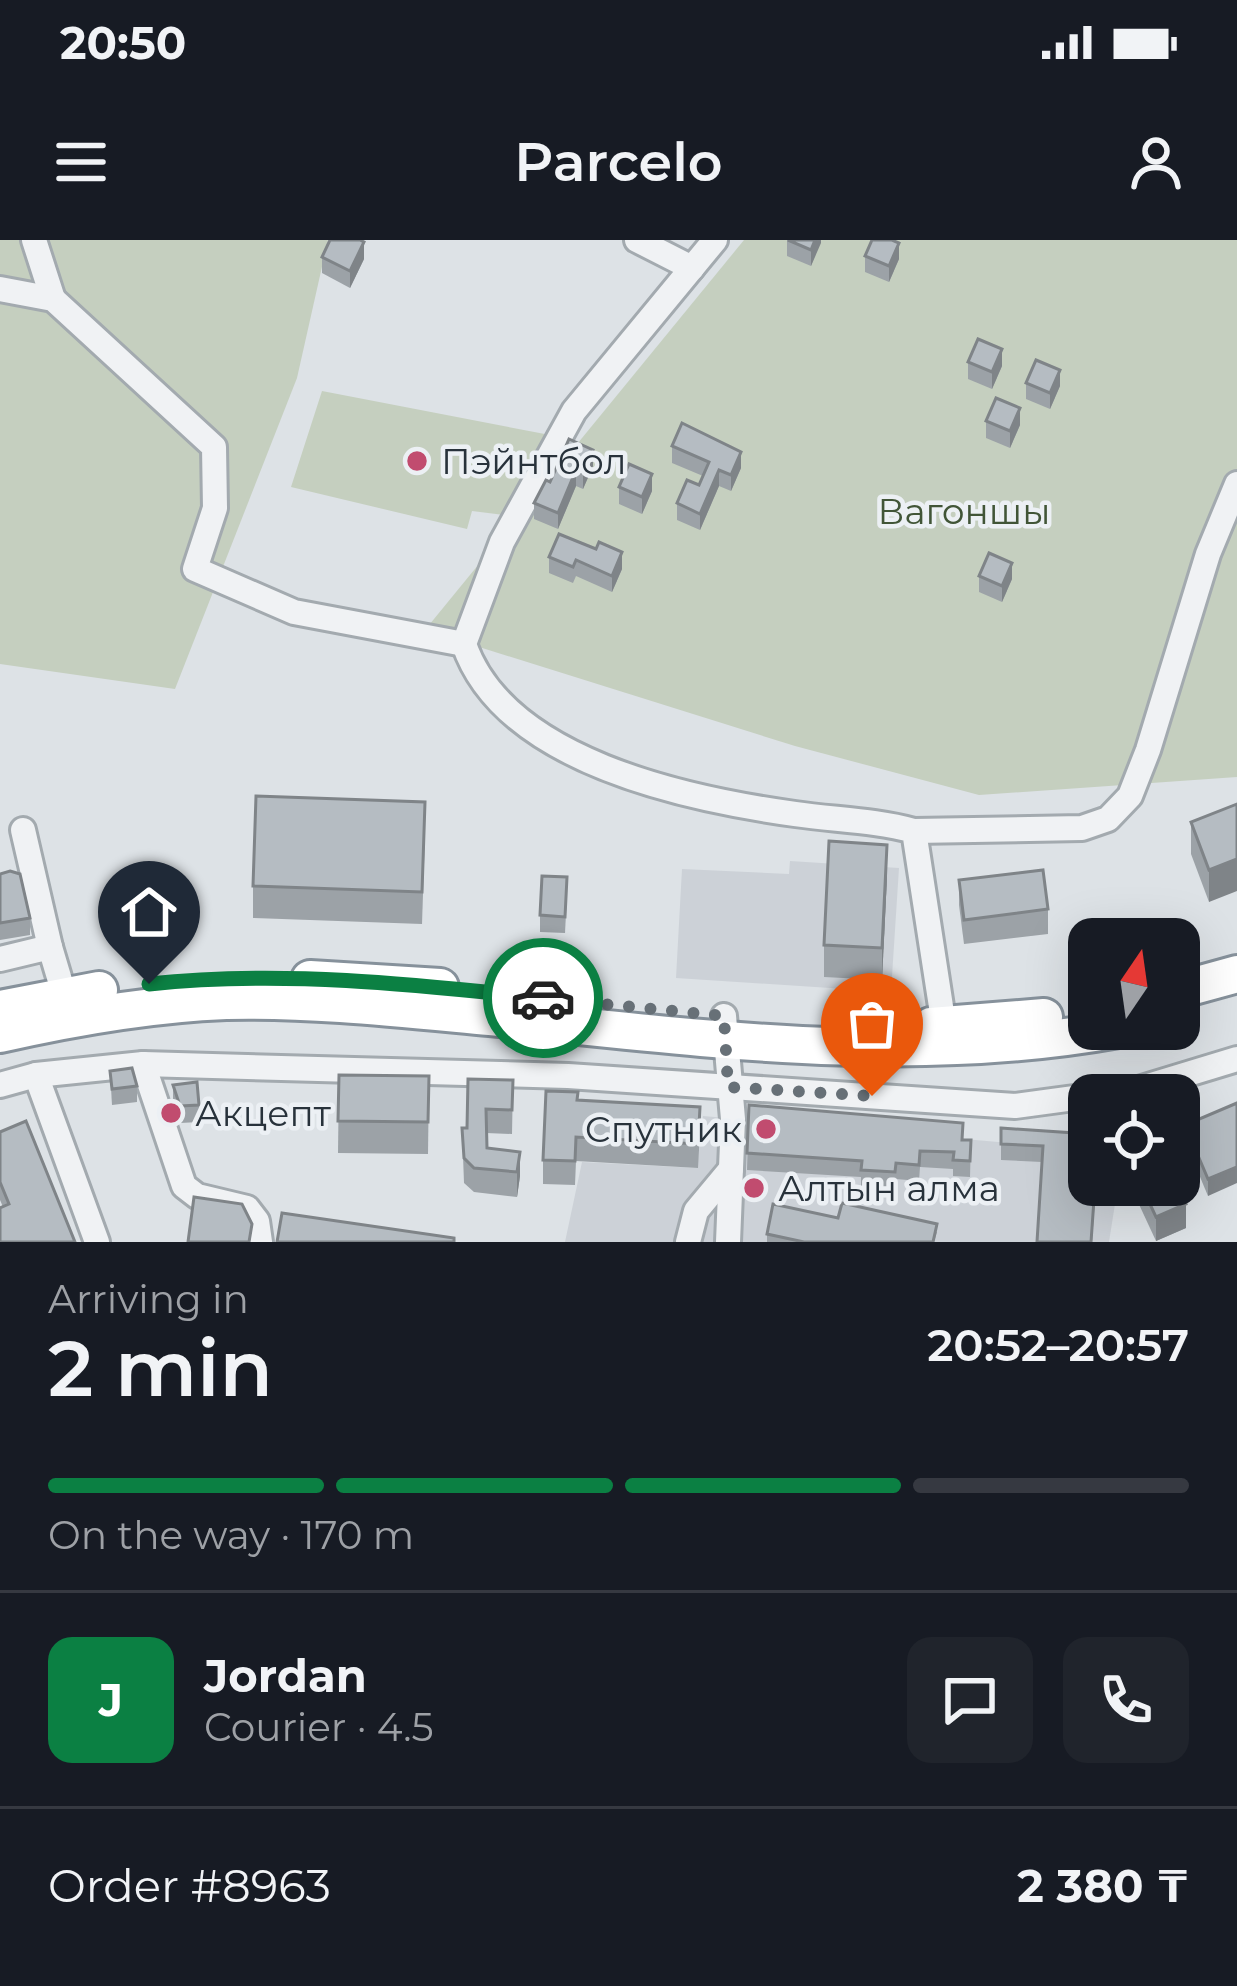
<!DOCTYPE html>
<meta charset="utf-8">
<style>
body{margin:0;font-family:Montserrat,sans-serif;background:#20242c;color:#f1f3f6;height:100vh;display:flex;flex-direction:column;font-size:45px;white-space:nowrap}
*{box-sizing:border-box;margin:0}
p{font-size:39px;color:#9ea1a6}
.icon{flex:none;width:66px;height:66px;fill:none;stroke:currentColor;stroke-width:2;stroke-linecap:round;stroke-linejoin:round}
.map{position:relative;height:1002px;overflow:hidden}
.details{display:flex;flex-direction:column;background:#171b24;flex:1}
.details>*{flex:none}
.needle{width:78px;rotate:13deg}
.controls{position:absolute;left:1068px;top:678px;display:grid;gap:24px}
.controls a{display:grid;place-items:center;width:132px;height:132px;border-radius:24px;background:#171b24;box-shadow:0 12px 48px #0002;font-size:60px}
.pin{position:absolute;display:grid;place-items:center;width:102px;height:102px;color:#fff;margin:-123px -51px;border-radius:50% 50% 50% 0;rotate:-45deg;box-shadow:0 0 12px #0007}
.pin .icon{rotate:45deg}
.courier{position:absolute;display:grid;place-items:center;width:120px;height:120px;margin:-60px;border:9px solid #0b8043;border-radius:50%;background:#fff;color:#222;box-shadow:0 3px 15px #0007}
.overview em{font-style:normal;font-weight:600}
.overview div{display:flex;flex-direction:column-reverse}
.overview{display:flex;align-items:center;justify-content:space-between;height:204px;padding:0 48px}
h1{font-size:78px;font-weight:600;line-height:90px}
.bar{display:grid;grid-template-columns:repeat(4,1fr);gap:18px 12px;align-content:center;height:144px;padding:0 48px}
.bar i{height:15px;border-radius:9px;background:#363941}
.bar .on{background:#0b8043}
.bar p{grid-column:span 4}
.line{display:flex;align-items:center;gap:30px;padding:0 48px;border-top:3px solid #363941}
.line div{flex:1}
.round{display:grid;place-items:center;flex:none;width:126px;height:126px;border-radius:24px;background:#20242c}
.status{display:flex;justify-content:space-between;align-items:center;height:84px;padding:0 60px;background:#171b24;direction:ltr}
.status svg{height:33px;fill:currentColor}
header{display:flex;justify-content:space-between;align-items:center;height:156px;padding:0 48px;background:#171b24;font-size:54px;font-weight:600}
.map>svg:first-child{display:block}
.built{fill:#ccd1d7}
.green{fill:#c5cfbf}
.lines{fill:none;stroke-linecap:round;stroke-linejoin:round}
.minor-casing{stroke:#a3aaaf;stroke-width:30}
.highway-casing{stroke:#86919b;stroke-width:42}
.minor{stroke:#f0f2f4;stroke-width:24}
.highway{stroke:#fff;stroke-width:36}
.wall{fill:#9ca2a7}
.shaded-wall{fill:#7f8488}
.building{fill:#b5bcc2;stroke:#7f8488;stroke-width:3}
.done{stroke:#677077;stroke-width:12;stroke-dasharray:0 21.6}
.route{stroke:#0b8043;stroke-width:15}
.poi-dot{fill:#c14c6f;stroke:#ecf0f4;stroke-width:4.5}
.labels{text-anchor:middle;stroke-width:9;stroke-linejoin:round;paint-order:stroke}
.poi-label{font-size:36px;fill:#28323b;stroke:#ecf0f4;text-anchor:start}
.park-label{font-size:36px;fill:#415537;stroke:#ecf0f4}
</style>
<div class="status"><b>20:50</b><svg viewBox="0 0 49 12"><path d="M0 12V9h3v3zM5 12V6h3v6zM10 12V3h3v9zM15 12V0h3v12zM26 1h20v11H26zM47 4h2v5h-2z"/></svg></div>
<header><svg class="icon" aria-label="menu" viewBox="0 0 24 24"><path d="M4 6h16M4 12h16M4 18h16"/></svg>Parcelo<svg class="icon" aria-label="person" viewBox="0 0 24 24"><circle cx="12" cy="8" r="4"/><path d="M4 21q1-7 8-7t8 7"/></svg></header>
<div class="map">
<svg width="1237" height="1002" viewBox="0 0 1237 1002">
<rect width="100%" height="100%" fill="#dde2e6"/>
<g class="built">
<polygon points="790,621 899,628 891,752 676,738 682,629 789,634"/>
<polygon points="703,876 1089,910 1089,945 1118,945 1109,1002 565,1002 582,922 697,928"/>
</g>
<g class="green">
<polygon points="0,0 328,0 297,138 175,449 0,424"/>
<polygon points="744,0 1237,0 1237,537 979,555 795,506 425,390"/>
<polygon points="322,151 550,195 504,275 472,271 467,289 291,247"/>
</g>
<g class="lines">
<defs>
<g id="minor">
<polyline points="34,0 53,59"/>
<polyline points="637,0 692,28"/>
<path d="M715,0L574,171L502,302L464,404C504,521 687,559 795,574C836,580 874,580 914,591L944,786"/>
<polyline points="0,49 53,59 214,207 215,268 195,329 294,372 464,404"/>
<polyline points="23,590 50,707"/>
<polyline points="914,591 1082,588 1108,579 1130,556 1148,510 1208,314 1237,244"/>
<polyline points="0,719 50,707 64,754"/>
<polyline points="724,776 733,879 728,1002"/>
<polyline points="143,824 184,946 197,956 247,968 257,981 260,1002"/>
<polyline points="36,835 97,1002"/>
<polyline points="0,845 36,835 143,824 568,836 1015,866 1089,856"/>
<polyline points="1098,855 1135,850 1237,819"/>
<polyline points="688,1002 696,971 731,929"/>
</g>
<g id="highway">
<polyline points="310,739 440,747"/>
<polyline points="1179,750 1237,734"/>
<polyline points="0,769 99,750"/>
<polyline points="931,786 1044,777"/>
<path d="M0,794C75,777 149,764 226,761C314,759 403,769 490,777C702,798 907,827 1118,789"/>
</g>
</defs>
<use href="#minor" class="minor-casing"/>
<use href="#highway" class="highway-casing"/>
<use href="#minor" class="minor"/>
<use href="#highway" class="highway"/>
</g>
<g class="wall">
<polygon points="787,0 821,0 811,26 787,16"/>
<polygon points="865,16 899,19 889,42 865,32"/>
<polygon points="322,17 364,19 350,48 322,33"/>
<polygon points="968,122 1002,126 992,149 968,139"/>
<polygon points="1026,143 1060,146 1050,169 1026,159"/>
<polygon points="986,181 1020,185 1010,208 986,198"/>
<polygon points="569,199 593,226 583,249 576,246 558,289 534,279 534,263 550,242"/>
<polygon points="672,206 741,228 731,251 719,246 700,290 677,280 677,263 699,245 703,236 672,223"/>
<polygon points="619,247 652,251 642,274 619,264"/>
<polygon points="549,317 622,329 612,352 576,336 573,343 549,333"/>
<polygon points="979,336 1012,339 1002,362 979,352"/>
<polygon points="1237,564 1209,662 1191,614 1191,582"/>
<polygon points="425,594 422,684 253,678 253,646"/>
<polygon points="0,634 30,678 30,695 0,700"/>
<polygon points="887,637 882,740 824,737 824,705"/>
<polygon points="959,640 1048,669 1048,694 964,704 959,665"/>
<polygon points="119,650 149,686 149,703 124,706 119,667"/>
<polygon points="567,654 565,693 540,692 540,675"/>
<polygon points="110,831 137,846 137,862 112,865"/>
<polygon points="339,835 429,836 428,914 338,913"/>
<polygon points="513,840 512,894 486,893 487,908 520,912 520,936 517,957 474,952 464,943 462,888 467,888"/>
<polygon points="173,845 199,865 199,882 180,883 173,861"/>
<polygon points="577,860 700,892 698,928 576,921 575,945 543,944 543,920"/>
<polygon points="1237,863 1208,956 1185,901 1185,885"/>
<polygon points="749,865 971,900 970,937 953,936 953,929 920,927 919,941 896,939 895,948 861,946 861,937 747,930"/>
<polygon points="1001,888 1089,894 1096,945 1092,1002 1037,1002 1042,922 1001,920"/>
<polygon points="0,892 75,1002 3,967 0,960"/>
<polygon points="1130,945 1178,945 1186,988 1156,1001"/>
<polygon points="937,992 934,1002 767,1002 767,994"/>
</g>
<g class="shaded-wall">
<polygon points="815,0 821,0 821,3 811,26 811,10"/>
<polygon points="364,2 364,19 350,48 350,31"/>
<polygon points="899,3 899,19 889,42 889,26"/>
<polygon points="1002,109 1002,126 992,149 992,132"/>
<polygon points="1060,130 1060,146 1050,169 1050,153"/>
<polygon points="1020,168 1020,185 1010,208 1010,191"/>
<polygon points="593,210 593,226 583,249 583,233"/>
<polygon points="741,212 741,228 731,251 731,235"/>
<polygon points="576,230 576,246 558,289 558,273"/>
<polygon points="719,230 719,246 700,290 700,274"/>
<polygon points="652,234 652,251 642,274 642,257"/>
<polygon points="622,312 622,329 612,352 612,336"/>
<polygon points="1012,323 1012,339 1002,362 1002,346"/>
<polygon points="887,605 887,637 882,740 882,708"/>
<polygon points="1237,619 1237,651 1209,662 1209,630"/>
<polygon points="520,912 520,936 517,957 517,932"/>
<polygon points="1237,927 1237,943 1208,956 1208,939"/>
<polygon points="1186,964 1186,988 1156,1001 1156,977"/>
</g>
<g class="building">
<polygon points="330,0 360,0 364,2 350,31 322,17"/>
<polygon points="788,0 815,0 811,10"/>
<polygon points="872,0 892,0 899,3 889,26 865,16"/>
<polygon points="978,99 1002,109 992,132 968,122"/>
<polygon points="1036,120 1060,130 1050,153 1026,143"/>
<polygon points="996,158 1020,168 1010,191 986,181"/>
<polygon points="682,183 741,212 731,235 719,230 700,274 677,263 687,240 699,245 709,222 672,206"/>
<polygon points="569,199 593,210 583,233 576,230 558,273 534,263 546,240 550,242"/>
<polygon points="629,224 652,234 642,257 619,247"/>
<polygon points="559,294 596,309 599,302 622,312 612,336 576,320 573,327 549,317"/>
<polygon points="989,313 1012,323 1002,346 979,336"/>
<polygon points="256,556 425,562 422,652 253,646"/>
<polygon points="1237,564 1237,619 1209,630 1191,582"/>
<polygon points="829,601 887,605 882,708 824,705"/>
<polygon points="1043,630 1048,669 964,680 959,640"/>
<polygon points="10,631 20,634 30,678 0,683 0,634"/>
<polygon points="542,636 567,637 565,677 540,675"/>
<polygon points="143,647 149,686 124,690 119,650"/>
<polygon points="132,828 137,846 112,849 110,831"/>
<polygon points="339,835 429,836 428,882 338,881"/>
<polygon points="468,839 513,840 512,870 486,869 487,908 520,912 517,932 474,928 464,918 462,888 467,888"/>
<polygon points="197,842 199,865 180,866 173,845"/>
<polygon points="546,851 578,852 577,860 700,867 698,904 576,897 575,921 543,920"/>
<polygon points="1237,863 1237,927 1208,939 1185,885"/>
<polygon points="749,865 963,883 962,900 971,900 970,921 953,920 954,912 920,911 919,925 896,923 895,932 861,930 862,921 747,913"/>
<polygon points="26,881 75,1002 0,1002 0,968 9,964 0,942 0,892"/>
<polygon points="1001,888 1089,894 1089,945 1095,945 1091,1002 1037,1002 1043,906 1001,904"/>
<polygon points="1141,945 1178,945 1186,964 1156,977"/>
<polygon points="194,957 242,964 252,984 249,1002 188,1002"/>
<polygon points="842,963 937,984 933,1002 804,1002 767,994 773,964 838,978"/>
<polygon points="282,973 454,998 454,1002 277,1002"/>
</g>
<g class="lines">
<polyline class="done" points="543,758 724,776 728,847 872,856"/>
<path class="route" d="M149,744C281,730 412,744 543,758"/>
</g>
<g class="poi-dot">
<circle cx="417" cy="221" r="12"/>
<circle cx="171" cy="873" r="12"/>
<circle cx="766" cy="889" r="12"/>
<circle cx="754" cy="948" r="12"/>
</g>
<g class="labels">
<g class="poi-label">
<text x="441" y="234">Пэйнтбол</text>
<text x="195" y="886">Акцепт</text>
<text x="742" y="902" text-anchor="end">Спутник</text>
<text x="778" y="961">Алтын алма</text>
</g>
<g class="park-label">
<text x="964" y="284">Вагоншы</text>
</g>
</g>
</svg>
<div class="controls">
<a><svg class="needle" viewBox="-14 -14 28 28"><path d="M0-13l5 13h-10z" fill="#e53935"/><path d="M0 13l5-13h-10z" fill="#9ea1a6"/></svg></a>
<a><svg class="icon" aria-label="locate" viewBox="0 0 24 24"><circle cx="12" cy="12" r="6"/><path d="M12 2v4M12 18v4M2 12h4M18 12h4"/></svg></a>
</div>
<div class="pin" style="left:872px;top:856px;background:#ea580c"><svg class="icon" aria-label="bag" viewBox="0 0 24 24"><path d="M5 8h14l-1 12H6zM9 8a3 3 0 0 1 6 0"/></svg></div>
<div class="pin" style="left:149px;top:744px;background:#1f2937"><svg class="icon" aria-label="home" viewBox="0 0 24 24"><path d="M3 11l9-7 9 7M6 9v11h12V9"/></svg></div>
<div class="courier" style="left:543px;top:758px"><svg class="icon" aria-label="car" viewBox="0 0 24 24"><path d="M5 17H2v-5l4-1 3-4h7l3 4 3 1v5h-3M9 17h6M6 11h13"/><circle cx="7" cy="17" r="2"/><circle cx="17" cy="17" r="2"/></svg></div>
</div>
<section class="details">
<div class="overview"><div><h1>2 min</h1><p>Arriving in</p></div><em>20:52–20:57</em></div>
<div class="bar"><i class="on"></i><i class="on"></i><i class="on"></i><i></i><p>On the way · 170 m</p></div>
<div class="line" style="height:216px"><b class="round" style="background:#0b8043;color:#fff">J</b><div><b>Jordan</b><p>Courier · 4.5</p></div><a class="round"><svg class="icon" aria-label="chat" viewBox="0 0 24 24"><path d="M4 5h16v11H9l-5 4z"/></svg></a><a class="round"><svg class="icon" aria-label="phone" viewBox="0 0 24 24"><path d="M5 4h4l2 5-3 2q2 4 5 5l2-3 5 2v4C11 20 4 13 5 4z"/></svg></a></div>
<div class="line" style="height:156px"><div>Order #8963</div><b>2 380 ₸</b></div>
</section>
